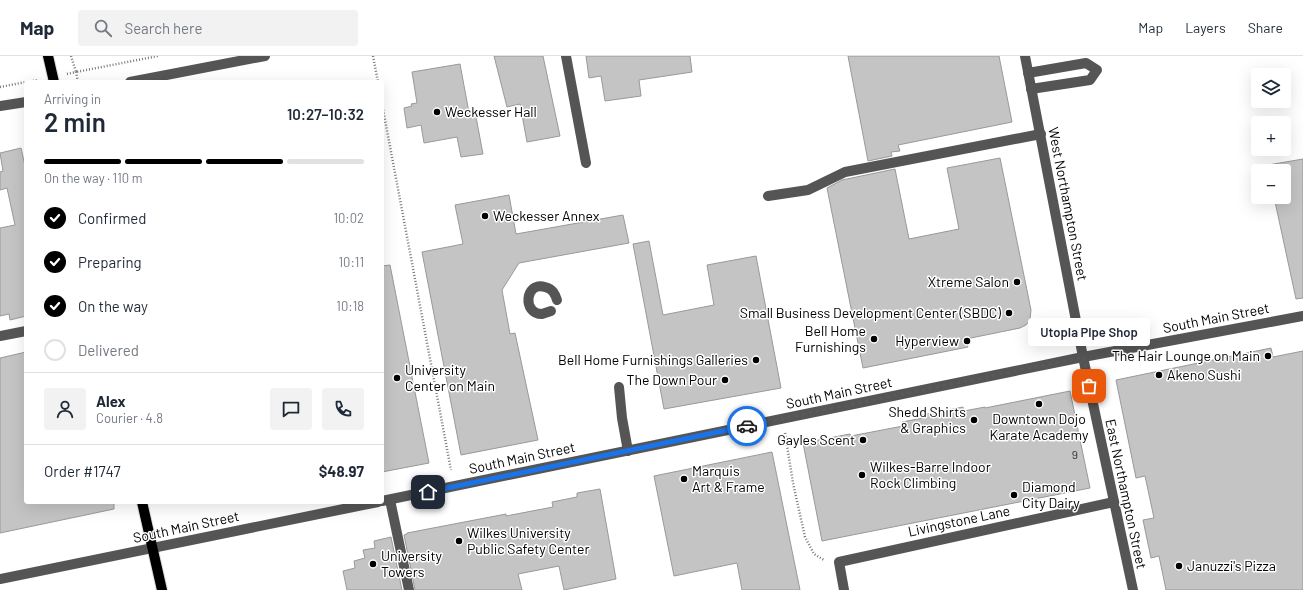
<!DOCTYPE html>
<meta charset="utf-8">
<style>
body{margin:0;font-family:Barlow,sans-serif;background:#f2f2f3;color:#1f2937;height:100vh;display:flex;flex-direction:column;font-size:15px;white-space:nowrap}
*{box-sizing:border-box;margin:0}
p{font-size:13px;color:#747a83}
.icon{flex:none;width:22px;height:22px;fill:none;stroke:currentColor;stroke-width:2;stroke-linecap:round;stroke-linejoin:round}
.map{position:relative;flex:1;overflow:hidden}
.drawer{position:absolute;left:24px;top:24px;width:360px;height:424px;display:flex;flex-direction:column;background:#fff;border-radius:4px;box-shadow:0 4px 16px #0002}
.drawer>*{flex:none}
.tools{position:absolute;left:1251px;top:12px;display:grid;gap:8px}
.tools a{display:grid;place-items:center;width:40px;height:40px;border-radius:4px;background:#fff;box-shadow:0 4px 16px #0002;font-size:20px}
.pin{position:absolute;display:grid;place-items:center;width:34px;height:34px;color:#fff;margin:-17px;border-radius:8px;box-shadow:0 2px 6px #0006}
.courier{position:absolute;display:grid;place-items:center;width:40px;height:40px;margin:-20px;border:3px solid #1a73e8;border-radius:50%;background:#fff;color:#222;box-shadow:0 1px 5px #0007}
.bubble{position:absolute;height:28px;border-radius:4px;background:#fff;box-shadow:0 4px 16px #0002;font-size:13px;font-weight:600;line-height:28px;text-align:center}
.summary em{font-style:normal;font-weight:600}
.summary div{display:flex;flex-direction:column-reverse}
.summary{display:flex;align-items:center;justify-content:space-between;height:68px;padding:0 20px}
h1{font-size:26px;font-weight:600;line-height:30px}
.bar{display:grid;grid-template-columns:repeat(4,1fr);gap:6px 4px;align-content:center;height:48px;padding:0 20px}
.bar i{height:5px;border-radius:3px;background:#e0e1e3}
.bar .on{background:#000}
.bar p{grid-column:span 4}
.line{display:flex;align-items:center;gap:10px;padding:0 20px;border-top:1px solid #e0e1e3}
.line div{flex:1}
.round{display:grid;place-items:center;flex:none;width:42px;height:42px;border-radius:4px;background:#f2f2f3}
ol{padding:0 20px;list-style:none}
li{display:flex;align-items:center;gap:12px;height:44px}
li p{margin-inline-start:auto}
li .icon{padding:4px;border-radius:50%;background:#000;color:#fff;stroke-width:4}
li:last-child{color:#747a83}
li i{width:22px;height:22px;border:2px solid #e0e1e3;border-radius:50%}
header{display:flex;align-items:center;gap:24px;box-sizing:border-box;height:56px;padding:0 20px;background:#fff;border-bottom:1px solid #e0e1e3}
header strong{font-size:19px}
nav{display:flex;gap:22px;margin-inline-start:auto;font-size:14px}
.search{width:280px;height:36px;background:#f2f2f3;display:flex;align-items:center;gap:10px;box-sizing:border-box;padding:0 14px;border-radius:4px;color:#747a83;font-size:15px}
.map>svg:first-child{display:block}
.building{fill:#c4c4c4;stroke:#999}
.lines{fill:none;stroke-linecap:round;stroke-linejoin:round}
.major-casing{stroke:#dbdbdb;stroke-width:12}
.path{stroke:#777;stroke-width:2.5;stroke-dasharray:1 2;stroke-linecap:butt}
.minor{stroke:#555;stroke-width:10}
.major{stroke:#000;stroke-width:10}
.done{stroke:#595959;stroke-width:4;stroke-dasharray:0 7.2}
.route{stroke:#1a73e8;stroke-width:5}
.poi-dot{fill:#000;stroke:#fff;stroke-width:1.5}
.labels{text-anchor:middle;stroke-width:3;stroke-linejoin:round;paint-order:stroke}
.number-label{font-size:12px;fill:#313131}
.poi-label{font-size:14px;fill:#000;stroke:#fff;text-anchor:start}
.street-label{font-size:14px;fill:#000;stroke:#fff}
</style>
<header>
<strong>Map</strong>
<div class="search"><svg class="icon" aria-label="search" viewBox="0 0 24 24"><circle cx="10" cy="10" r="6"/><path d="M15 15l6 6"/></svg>Search here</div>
<nav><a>Map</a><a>Layers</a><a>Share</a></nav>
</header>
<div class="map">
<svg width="1303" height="534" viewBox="0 0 1303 534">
<rect width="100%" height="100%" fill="#fff"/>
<g class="building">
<polygon points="494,0 543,0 560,80 527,86 520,48 507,51"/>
<polygon points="586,0 690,0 692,16 639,24 641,40 605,45 601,20 589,22"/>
<polygon points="848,0 999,0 1012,66 898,89 900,95 891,96 892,100 868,105"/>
<polygon points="460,8 470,62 476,61 483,98 461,101 457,81 424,87 421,69 407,72 404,52 412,50 411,48 417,47 412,16"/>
<polygon points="21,92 26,114 26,260 10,264 9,258 0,260 0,172 15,169 7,132 0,134 0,116 3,115 0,97"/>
<polygon points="1000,102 1031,254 1030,264 1026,269 1020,272 966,283 968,291 863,312 827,132 842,124 895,113 909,183 959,173 947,112"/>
<polygon points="1303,103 1303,242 1296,243 1274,141 1284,141 1284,115 1269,115 1268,109"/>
<polygon points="509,139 516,178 623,159 629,187 519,207 502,234 510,278 515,277 538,384 461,399 422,196 463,188 455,149"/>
<polygon points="649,185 663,259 714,249 707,209 756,200 781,332 664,353 633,188"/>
<polygon points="390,209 429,407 382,416 382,210"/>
<polygon points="1271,292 1273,301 1303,295 1303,534 1166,534 1159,500 1151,502 1143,464 1154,462 1145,420 1136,422 1116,324"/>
<polygon points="26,296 26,446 114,446 114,453 0,477 0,302"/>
<polygon points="1070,335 1090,432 822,485 803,387 850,378 851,380 903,370 902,366 923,362 922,359 963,351 964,355 985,351 985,352"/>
<polygon points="772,396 800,534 742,534 737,507 674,520 654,420"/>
<polygon points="600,433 616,523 564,534 559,510 518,518 522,534 415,534 404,479 407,478 407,477 506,458 506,460 553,451 552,446 577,441 577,437"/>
<polygon points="391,481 402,534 347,534 343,515 355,512 354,505 365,502 363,494 375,492 374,485"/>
</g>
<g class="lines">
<defs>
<g id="major">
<polyline points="48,0 54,26"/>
<polyline points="142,446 162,534"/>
</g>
</defs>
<use href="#major" class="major-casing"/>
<g class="path">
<polyline points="71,0 76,16 158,0"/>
<polyline points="373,0 378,26"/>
<polyline points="67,18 76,16 78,26"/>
<polyline points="27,26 38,24"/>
<polyline points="0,31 26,26"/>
<polyline points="382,48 451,414"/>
<polyline points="785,377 793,427 805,481 814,498 824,504"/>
</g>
<g class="minor">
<polyline points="566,0 586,107"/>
<polyline points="1025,0 1083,301 1133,534"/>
<polyline points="1028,17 1086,7 1097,14 1090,24 1031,33"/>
<polyline points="130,26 265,0"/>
<polyline points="0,50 26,46"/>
<polyline points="768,140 808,134 845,116 1041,78"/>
<path d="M551,255C548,256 545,257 542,258C522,258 525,225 545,231C553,233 555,238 557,244"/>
<polyline points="0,280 26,275"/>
<polyline points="619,331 622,362 628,395"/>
<polyline points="390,444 409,534"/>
<polyline points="382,445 1083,301 1303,260"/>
<polyline points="0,523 378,446"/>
<polyline points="844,534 839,506 1114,446"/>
</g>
<use href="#major" class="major"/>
</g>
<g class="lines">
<polyline class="done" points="747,370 1083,301 1089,330"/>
<polyline class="route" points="428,436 747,370"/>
</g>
<g class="poi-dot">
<circle cx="437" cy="56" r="4"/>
<circle cx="485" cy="160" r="4"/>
<circle cx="1017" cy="226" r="4"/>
<circle cx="1009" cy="257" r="4"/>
<circle cx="874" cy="283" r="4"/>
<circle cx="967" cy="285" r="4"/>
<circle cx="1268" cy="300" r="4"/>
<circle cx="756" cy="304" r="4"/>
<circle cx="1159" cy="319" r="4"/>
<circle cx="397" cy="322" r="4"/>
<circle cx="725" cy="324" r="4"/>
<circle cx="1039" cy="348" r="4"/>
<circle cx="974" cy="364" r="4"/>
<circle cx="863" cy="384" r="4"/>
<circle cx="862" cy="419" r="4"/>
<circle cx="684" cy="423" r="4"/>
<circle cx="1014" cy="439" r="4"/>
<circle cx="459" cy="485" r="4"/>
<circle cx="373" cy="508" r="4"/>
<circle cx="1179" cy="510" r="4"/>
</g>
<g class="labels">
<g class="number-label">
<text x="1075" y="403">9</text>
</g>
<g class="poi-label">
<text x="445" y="61">Weckesser Hall</text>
<text x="493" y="165">Weckesser Annex</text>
<text x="1009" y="231" text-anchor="end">Xtreme Salon</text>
<text x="1001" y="262" text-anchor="end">Small Business Development Center (SBDC)</text>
<text x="866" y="280" text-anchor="end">Bell Home<tspan x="866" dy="16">Furnishings</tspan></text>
<text x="959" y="290" text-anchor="end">Hyperview</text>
<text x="1260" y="305" text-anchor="end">The Hair Lounge on Main</text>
<text x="748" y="309" text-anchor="end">Bell Home Furnishings Galleries</text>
<text x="405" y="319">University<tspan x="405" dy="16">Center on Main</tspan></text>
<text x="1167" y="324">Akeno Sushi</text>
<text x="717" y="329" text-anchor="end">The Down Pour</text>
<text x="966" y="361" text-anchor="end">Shedd Shirts<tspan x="966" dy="16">&amp; Graphics</tspan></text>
<text x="1039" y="368" text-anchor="middle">Downtown Dojo<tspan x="1039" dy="16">Karate Academy</tspan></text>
<text x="855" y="389" text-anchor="end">Gayles Scent</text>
<text x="870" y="416">Wilkes-Barre Indoor<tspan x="870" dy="16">Rock Climbing</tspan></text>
<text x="692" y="420">Marquis<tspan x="692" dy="16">Art &amp; Frame</tspan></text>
<text x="1022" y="436">Diamond<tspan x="1022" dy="16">City Dairy</tspan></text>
<text x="467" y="482">Wilkes University<tspan x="467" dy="16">Public Safety Center</tspan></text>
<text x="381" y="505">University<tspan x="381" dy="16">Towers</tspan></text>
<text x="1187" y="515">Januzzi's Pizza</text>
</g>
<g class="street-label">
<text transform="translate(1068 148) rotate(79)" y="5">West Northampton Street</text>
<text transform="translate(1216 262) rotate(-11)" y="5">South Main Street</text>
<text transform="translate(839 337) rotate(-12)" y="5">South Main Street</text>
<text transform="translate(522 402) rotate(-12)" y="5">South Main Street</text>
<text transform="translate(1126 438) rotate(78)" y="5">East Northampton Street</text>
<text transform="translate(959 465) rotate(-12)" y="5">Livingstone Lane</text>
<text transform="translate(186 471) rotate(-12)" y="5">South Main Street</text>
</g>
</g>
</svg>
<div class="tools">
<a><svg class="icon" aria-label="layers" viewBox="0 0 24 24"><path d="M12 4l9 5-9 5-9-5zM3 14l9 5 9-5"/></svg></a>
<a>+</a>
<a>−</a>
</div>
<div class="pin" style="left:1089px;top:330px;background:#ea580c"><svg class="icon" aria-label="bag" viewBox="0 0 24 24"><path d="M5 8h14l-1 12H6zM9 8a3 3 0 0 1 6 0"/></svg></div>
<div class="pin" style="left:428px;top:436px;background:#1f2937"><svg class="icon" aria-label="home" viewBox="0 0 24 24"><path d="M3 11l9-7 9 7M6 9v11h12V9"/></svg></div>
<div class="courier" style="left:747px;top:370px"><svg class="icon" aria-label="car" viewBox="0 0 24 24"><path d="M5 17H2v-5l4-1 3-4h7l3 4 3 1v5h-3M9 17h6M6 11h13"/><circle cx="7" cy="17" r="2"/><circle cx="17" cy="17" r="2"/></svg></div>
<div class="bubble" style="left:1028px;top:262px;width:122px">Utopia Pipe Shop</div>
<section class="drawer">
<div class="summary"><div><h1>2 min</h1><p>Arriving in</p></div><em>10:27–10:32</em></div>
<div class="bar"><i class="on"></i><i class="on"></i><i class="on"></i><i></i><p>On the way · 110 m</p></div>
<ol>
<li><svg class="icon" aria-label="check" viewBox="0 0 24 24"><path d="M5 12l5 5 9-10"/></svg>Confirmed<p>10:02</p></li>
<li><svg class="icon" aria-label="check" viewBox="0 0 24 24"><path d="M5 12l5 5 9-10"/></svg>Preparing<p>10:11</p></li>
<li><svg class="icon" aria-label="check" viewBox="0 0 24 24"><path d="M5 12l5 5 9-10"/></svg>On the way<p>10:18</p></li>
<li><i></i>Delivered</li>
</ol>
<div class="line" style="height:72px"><a class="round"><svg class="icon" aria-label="person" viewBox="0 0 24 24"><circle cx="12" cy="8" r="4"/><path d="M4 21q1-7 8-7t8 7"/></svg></a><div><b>Alex</b><p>Courier · 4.8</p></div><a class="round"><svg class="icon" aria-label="chat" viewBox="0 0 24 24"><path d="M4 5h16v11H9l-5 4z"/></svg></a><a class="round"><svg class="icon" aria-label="phone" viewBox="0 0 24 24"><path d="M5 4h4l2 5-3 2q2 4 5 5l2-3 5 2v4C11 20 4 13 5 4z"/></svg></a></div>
<div class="line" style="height:52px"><div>Order #1747</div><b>$48.97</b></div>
</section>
</div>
